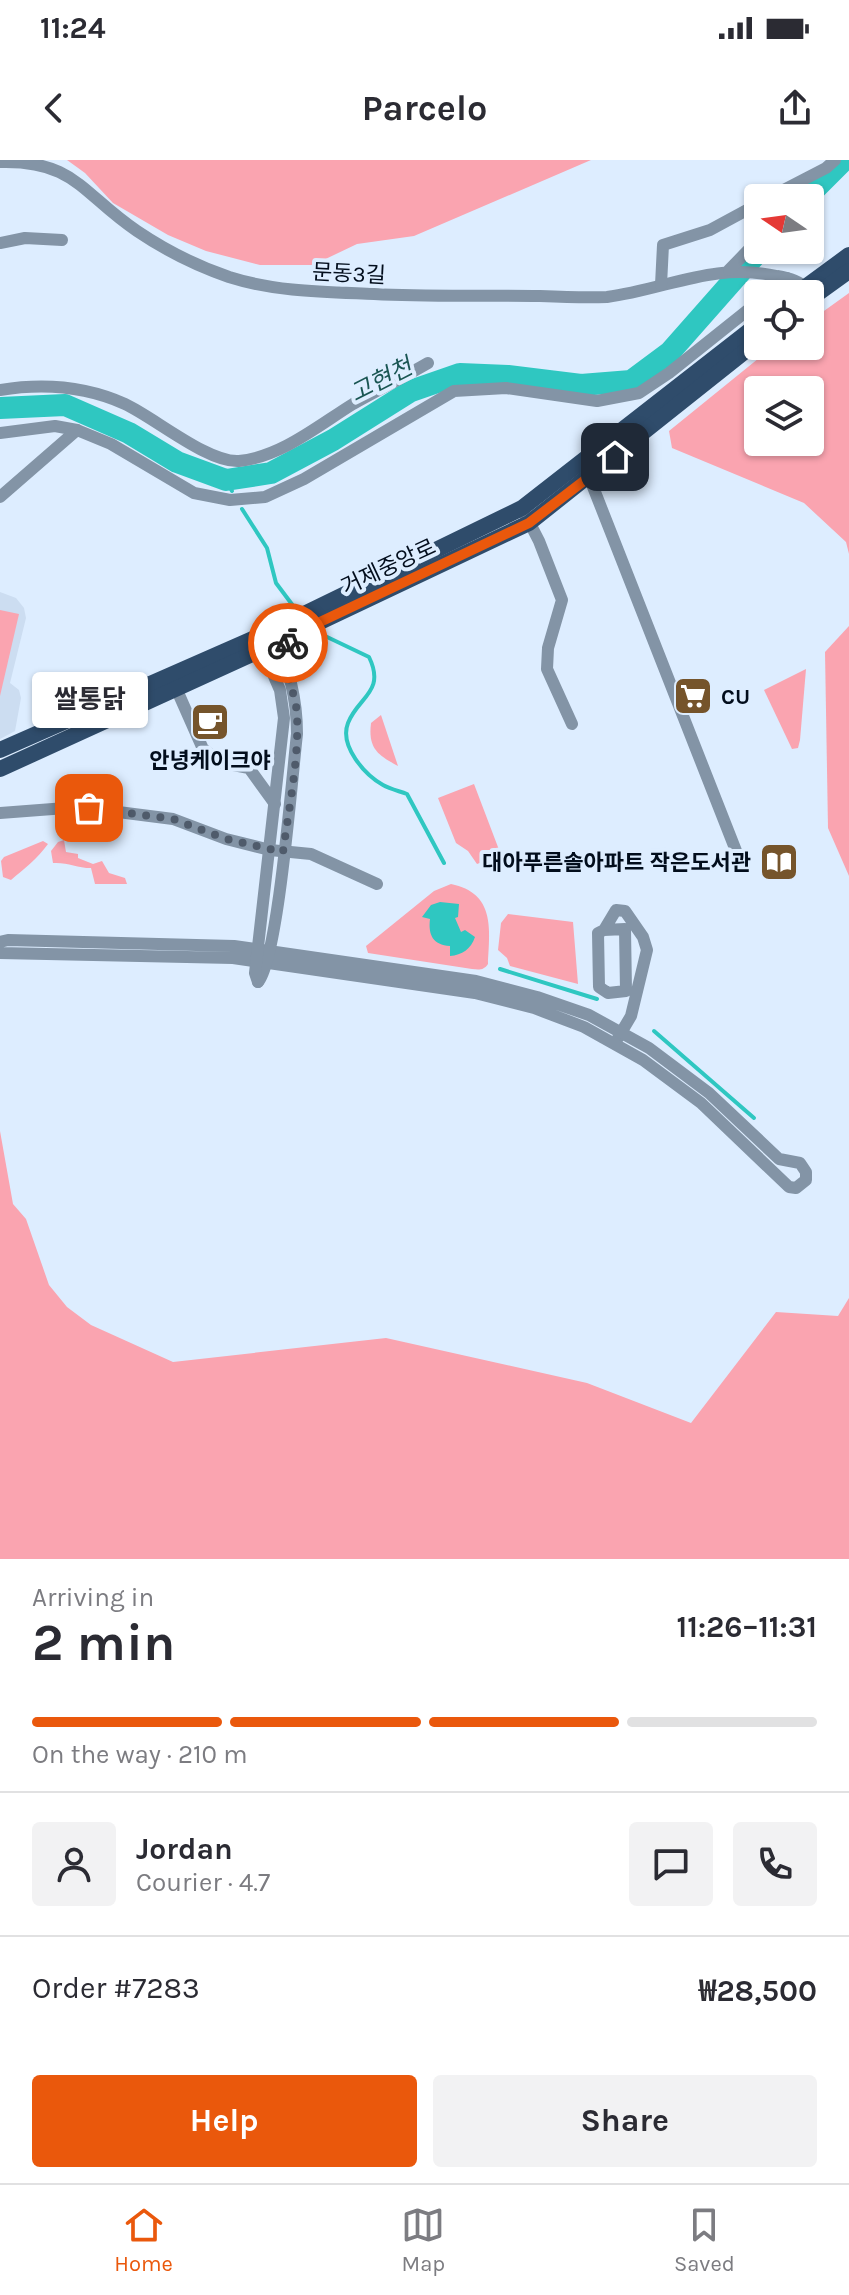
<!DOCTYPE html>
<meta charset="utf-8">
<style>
body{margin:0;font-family:Karla,"Noto Sans KR",sans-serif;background:#f2f2f3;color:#2b2b33;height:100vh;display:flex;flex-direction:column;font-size:30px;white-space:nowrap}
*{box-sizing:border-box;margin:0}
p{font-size:26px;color:#7c7c81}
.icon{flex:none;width:44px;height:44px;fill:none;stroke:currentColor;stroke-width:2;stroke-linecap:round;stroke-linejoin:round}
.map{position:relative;height:1399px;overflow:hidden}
.panel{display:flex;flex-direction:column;background:#fff;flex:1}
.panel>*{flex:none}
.needle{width:52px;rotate:283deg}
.buttons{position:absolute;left:744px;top:24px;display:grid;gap:16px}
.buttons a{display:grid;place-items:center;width:80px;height:80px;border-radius:8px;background:#fff;box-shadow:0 2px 6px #0004;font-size:40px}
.pin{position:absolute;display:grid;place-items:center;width:68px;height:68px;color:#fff;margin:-34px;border-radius:16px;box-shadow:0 4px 12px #0006}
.courier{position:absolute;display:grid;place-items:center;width:80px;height:80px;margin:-40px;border:6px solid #ea580c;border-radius:50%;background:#fff;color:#222;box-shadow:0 2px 10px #0007}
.bubble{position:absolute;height:56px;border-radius:8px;background:#fff;box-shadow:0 2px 6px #0004;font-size:26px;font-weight:700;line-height:56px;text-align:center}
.headline em{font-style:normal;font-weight:700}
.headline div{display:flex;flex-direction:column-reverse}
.headline{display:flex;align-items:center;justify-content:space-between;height:136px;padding:0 32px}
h1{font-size:52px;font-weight:700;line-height:60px}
.bar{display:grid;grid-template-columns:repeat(4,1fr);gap:12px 8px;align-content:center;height:96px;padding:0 32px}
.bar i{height:10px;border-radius:6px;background:#e1e1e2}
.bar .on{background:#ea580c}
.bar p{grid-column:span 4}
.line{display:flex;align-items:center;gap:20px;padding:0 32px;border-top:2px solid #e1e1e2}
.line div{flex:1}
.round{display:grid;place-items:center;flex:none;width:84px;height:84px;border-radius:8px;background:#f2f2f3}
.action{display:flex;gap:16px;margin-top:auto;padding:16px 32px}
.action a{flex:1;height:92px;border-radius:8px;background:#ea580c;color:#fff;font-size:32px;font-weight:700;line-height:92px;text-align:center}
.action a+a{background:#f2f2f3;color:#2b2b33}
.status{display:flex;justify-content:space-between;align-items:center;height:56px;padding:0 40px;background:#fff;direction:ltr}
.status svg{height:22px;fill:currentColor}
header{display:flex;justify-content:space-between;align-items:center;height:104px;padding:0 32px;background:#fff;font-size:36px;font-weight:700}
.dock{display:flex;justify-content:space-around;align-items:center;height:112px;border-top:2px solid #e1e1e2;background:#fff;font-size:22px;color:#7c7c81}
.dock a{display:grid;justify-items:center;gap:4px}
.dock .on{color:#ea580c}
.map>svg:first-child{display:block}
.built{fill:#ccddf1}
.green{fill:#faa4b0;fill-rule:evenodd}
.water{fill:#2fc7c1}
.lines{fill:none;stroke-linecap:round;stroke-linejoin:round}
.stream{stroke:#2fc7c1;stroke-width:4}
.river{stroke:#2fc7c1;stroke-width:22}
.minor{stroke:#8394a6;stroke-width:12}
.major{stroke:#2f4c6b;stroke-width:16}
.done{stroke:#4f5b6b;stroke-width:8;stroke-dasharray:0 14.4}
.route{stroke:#ea580c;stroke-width:10}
.labels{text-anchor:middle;stroke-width:8;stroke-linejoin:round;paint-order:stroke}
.street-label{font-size:22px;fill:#020d1c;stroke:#ddedff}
.poi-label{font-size:22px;font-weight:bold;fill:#020d1c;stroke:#ddedff;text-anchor:start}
.water-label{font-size:24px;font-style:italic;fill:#195552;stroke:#ddedff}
</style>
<div class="status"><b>11:24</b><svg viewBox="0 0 49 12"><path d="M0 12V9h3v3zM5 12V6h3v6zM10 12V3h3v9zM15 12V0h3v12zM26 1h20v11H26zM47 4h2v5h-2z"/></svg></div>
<header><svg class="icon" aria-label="back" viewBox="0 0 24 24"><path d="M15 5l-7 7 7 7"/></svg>Parcelo<svg class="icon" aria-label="share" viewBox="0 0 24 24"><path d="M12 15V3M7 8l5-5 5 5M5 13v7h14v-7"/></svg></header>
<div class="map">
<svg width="849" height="1399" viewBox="0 0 849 1399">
<rect width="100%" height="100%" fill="#ddedff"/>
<polygon class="built" points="0,432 16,438 24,448 26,458 10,523 19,530 21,538 15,571 0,579"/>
<g class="green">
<polygon points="67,0 591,0 414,76 357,84 313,105 260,105 206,91 168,75 113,43 85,13"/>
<path d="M849,133V394L846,382L804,343L672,288L669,271L774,186H810V161ZM758,230H810V282H758Z"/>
<polygon points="0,450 19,454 0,536"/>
<polygon points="849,466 849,716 828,668 825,492"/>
<polygon points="806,509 800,580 798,588 792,589 764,530"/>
<path d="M381,555L398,606C377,595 368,588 371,563Z"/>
<polygon points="474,624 501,695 477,704 468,691 456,683 438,638"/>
<path d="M64,680L66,692L78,694V698L93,704L102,701L109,713L125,718L127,724H95L91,708C77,708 67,702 53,703L51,691L58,682Z"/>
<path d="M43,681L48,684C38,698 24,709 11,720L3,717L1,701L4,697Z"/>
<path d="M451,724C495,733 490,768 488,804C484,810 480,810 472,809L368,793L366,786L371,782L434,731Z"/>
<polygon points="508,754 573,762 578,824 510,806 507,798 498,790 501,763"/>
<polygon points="0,971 13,1044 26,1059 49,1125 67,1147 91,1165 173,1202 386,1178 587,1223 691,1263 776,1152 838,1156 849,1138 849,1399 0,1399"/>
</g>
<path class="water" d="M440,742L459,744L458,757L455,758L461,772L465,770L475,777C471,789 462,795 450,796V786C433,785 428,775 430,759L422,757L431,745Z"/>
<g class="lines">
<g class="stream">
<polyline points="226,320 232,331"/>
<polyline points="242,349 267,388 276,423 294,447"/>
<path d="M325,476L369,497C386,532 358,537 348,563C339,586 365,615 383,625C390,629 399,631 407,634L444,703"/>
<polyline points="500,809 597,839"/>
<polyline points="654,871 754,958"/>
</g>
<g class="river">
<polyline points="806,38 844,0"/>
<polyline points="0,248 65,245 129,273 177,302 226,320 271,313 333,280 411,231 460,214 508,216 581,225 631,221 670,192 760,90"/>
</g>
<g class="minor">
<path d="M0,2C75,0 82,34 137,71C165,90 197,106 229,117C276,132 326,132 374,134C430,137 484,135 540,136C562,137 584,138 607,137C668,129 712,102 777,116C789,118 801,121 809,131"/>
<polyline points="768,38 826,8 835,0"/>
<polyline points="746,51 758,66"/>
<polyline points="0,83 25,78 62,80"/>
<polyline points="729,110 758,80"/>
<polyline points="661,125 663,85 710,70 758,44"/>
<polyline points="768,134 787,118"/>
<path d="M0,230C43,223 85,226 125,244C155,258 208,303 239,301C281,297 319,265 353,244C378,230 404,217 428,203"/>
<polyline points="0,273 55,266 77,270 111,284 194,333 230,340 265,337 304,319 454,231 506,228 597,241 639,233 669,213 758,142"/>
<polyline points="586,309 740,701"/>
<polyline points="0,337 77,270"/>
<polyline points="522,348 539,381 562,440 548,488 547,509 572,564"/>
<polyline points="176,528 203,589 223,603 249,608 275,644"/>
<polyline points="0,653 79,647 173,659 226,679 270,690 311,694 377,724"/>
<polyline points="604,770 625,769 626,831 608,833 599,827 598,773 604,770 616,750 625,751 643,777 647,790 631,856 618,878"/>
<polyline points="0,782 8,780 234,786 476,821 537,837 589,855 649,888 709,933 779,999 800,1003 806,1012 806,1020 796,1028 789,1027 701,943 643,900 584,867 534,848 475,833 233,798 0,793"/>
<path d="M258,822C278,800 292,616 297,574C297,540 290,509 274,478"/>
<polyline points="258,822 255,813 284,558 280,530 260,484"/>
</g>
<g class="major">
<polyline points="796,134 849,95"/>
<polyline points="810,139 849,111"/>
<polyline points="0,590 257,477 522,348 758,164"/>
<polyline points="0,609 263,489 529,363 758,181"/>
</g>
</g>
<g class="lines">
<path class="done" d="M89,648L173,659L226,679L283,692C289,647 299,600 297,555C296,531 279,503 288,483"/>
<polyline class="route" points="288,483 301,471 529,363 615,297"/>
</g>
<defs>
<symbol id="supermarket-square" viewBox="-11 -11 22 22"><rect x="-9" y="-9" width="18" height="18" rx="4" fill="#75542b" stroke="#ddedff"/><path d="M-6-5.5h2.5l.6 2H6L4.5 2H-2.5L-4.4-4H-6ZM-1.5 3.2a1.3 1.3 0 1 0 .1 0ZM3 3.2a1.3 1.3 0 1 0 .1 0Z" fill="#fff"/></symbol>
<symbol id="cafe-square" viewBox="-11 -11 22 22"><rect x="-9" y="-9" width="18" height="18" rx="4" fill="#75542b" stroke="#ddedff"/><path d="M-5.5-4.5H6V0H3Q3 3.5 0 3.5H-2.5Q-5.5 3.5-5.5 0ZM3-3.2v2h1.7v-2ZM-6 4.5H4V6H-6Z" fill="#fff"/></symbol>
<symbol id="library-square" viewBox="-11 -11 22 22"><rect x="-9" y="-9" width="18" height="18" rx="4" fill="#75542b" stroke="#ddedff"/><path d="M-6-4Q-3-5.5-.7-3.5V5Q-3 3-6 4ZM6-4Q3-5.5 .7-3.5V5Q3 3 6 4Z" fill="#fff"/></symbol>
</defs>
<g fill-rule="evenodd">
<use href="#supermarket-square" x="671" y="514" width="44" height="44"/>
<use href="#cafe-square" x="188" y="540" width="44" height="44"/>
<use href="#library-square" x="757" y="680" width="44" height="44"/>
</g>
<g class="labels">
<g class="street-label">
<text transform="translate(349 113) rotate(3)" y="8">문동3길</text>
<text transform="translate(388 406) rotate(-25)" y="8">거제중앙로</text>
</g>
<g class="poi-label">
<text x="721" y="544">CU</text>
<text x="210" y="608" text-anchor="middle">안녕케이크야</text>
<text x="751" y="710" text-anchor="end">대아푸른솔아파트 작은도서관</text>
</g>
<g class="water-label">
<text transform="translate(381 220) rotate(-27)" y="8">고현천</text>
</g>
</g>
</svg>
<div class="buttons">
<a><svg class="needle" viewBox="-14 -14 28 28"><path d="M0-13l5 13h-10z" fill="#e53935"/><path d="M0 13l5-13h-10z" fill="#7c7c81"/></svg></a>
<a><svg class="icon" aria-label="locate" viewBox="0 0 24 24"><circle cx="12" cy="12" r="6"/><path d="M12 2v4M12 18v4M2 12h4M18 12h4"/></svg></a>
<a><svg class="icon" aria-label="layers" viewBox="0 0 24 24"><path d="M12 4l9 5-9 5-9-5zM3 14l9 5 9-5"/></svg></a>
</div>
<div class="pin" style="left:89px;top:648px;background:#ea580c"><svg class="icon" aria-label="bag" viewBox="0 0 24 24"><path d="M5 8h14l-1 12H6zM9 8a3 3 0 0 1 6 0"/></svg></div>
<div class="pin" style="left:615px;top:297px;background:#1f2937"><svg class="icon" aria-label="home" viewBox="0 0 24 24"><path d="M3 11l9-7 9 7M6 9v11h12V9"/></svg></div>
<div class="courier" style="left:288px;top:483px"><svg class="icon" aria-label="bike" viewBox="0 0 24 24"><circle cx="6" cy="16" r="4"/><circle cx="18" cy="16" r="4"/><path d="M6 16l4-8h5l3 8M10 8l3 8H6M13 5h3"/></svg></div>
<div class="bubble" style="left:32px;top:512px;width:116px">쌀통닭</div>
</div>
<section class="panel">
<div class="headline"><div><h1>2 min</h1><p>Arriving in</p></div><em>11:26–11:31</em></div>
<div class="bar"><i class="on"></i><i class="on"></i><i class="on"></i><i></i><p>On the way · 210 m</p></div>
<div class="line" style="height:144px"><a class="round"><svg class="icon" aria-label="person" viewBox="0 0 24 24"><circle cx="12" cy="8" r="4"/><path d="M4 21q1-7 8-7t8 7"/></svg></a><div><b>Jordan</b><p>Courier · 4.7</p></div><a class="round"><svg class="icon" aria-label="chat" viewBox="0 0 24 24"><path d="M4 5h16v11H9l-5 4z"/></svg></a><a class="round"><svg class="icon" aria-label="phone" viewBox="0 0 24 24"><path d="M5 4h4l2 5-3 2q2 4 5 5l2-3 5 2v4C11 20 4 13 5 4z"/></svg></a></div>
<div class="line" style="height:104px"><div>Order #7283</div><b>₩28,500</b></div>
<div class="action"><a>Help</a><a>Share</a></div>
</section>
<nav class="dock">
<a class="on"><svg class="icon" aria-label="home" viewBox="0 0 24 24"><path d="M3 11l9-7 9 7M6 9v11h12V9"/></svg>Home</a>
<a><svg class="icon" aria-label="map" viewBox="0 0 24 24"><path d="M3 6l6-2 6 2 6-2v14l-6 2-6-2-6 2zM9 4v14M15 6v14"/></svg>Map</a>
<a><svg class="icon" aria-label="saved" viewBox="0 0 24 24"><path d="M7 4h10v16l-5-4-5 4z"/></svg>Saved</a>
</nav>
